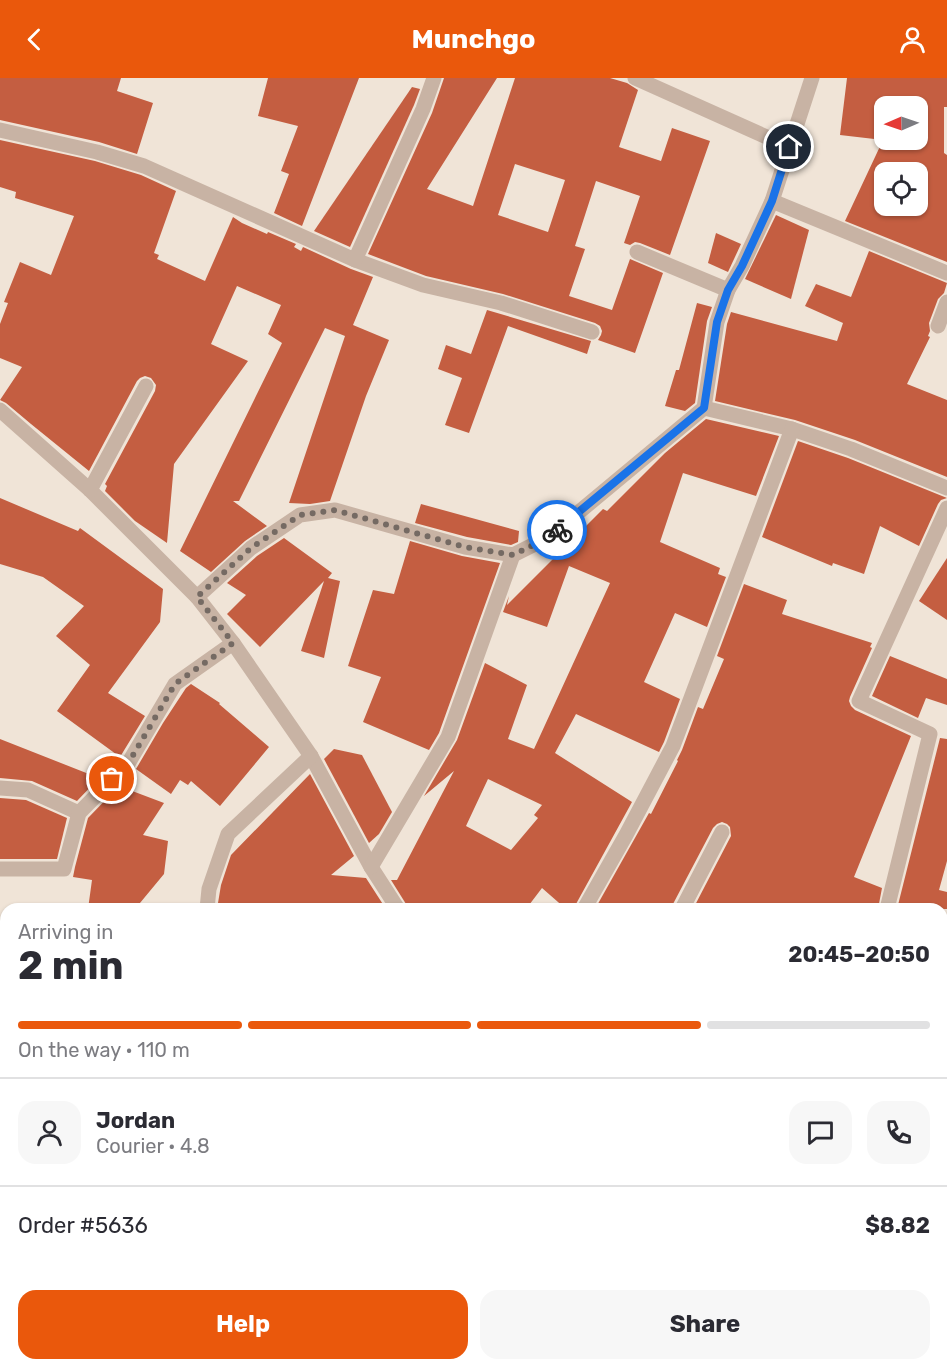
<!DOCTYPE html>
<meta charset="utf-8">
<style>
body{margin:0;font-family:Rubik,sans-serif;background:#f7f7f7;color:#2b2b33;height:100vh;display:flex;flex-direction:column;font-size:22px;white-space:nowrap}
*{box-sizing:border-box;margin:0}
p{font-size:20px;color:#7c7c81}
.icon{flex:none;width:33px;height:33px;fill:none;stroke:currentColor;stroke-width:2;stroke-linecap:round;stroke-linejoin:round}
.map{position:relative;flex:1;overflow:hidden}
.panel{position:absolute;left:0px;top:825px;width:948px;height:468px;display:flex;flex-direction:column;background:#fff;border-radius:18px 18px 0 0;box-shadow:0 2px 4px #0004}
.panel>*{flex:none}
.needle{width:39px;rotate:268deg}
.tools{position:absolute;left:874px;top:18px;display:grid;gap:12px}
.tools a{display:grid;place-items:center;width:54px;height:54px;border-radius:12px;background:#fff;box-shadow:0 2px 4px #0004;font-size:30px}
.pin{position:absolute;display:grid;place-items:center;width:51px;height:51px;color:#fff;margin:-26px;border:3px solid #fff;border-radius:50%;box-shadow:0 2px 6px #0007}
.courier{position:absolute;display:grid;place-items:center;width:60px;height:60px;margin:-30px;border:4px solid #1a73e8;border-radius:50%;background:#fff;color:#222;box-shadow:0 2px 8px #0007}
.head em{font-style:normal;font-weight:700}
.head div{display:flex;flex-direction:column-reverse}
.head{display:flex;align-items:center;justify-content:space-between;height:102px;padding:0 18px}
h1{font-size:39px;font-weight:700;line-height:45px}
.bar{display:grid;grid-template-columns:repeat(4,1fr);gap:9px 6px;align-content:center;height:72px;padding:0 18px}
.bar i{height:8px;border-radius:4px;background:#e1e1e2}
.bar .selected{background:#ea580c}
.bar p{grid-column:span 4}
.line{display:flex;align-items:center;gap:15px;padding:0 18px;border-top:2px solid #e1e1e2}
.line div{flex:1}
.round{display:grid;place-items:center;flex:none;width:63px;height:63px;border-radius:18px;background:#f7f7f7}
.action{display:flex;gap:12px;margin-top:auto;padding:12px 18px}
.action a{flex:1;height:69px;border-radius:18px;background:#ea580c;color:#fff;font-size:24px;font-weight:700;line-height:69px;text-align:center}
.action a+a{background:#f7f7f7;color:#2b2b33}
header{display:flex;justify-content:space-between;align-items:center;height:78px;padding:0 18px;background:#ea580c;color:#fff;font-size:27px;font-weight:700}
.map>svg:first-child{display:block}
.building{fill:#c45e41;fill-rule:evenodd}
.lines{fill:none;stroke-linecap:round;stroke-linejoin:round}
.minor{stroke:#c8b3a4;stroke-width:15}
.done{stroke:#756a63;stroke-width:6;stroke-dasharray:0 10.8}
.route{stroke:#1a73e8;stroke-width:8}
</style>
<header><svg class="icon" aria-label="back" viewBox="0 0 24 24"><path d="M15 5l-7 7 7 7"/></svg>Munchgo<svg class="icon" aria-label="person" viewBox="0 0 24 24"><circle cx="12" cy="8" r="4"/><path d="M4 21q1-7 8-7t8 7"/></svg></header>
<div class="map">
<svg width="947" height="1293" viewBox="0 0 947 1293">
<rect width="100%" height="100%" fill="#f0e4d7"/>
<g class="building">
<polygon points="0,0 121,0 117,13 153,25 137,76 99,64 0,42"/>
<polygon points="268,0 359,0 302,148 274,135 289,96 281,93 298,48 258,38"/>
<path d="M444,0H497L427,111L473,128L515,0H610L627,5L638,12L619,69L661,83L672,50L710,63L670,177L640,165L635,164L630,167L624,165L640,118L596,103L575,168L585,171L569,218L612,232L630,181L663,195L635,275L598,262L601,257L602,253L600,248L595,245L503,216L426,198L368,176L432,35ZM515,86L565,102L548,154L498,137Z"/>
<path d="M847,0H947V29H944V75L947,77V184L845,143L883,62L840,57ZM885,28H918V62H885ZM885,94H918V128H885Z"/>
<polygon points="412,9 420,11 414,27 350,169 314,153"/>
<polygon points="0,62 95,83 141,97 176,113 154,175 159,177 157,181 205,203 233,139 242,145 267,156 268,154 296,166 294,169 301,173 303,169 351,191 373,199 353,247 389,262 366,318 330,423 310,426 289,425 345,258 325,250 239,423 233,423 267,448 245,463 211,494 180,473 282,265 268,256 281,227 237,208 211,266 248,283 174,386 167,465 135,443 105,413 107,408 105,406 155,313 156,307 151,300 145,298 140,300 137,303 89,393 31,346 6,325 0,322 22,289 0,280 0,246 8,225 4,224 20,184 51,197 74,138 15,120 16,114 0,109"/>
<polygon points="776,137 809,152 791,221 745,201"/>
<polygon points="716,155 741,166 728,194 708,185"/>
<polygon points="869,173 947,205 944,215 938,221 929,245 930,253 928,258 930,259 907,306 947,322 947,399 855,362 795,342 715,323 727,246 731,234 837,263 843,245 805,228 816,206 851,219"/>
<polygon points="697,225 712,229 707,243 695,325 685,333 665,328 676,292 679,292"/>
<polygon points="487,232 591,263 587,276 508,248 469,355 445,347 462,300 438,291 446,267 471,276"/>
<path d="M706,341L779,358L756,418L683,395L660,464L720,490L718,496L726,499L707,549L675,535L644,604L680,621L664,664L659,674L576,636L555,675L632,724L576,826L574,831H566L542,810L526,831H408L406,826L391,802H397L454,693L424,718L457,662L485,585L527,607L508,661L534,671L610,505L569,488L547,549L503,534L509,518L507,527L603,431L607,433L665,375ZM488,701L542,727L534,737L538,740L511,772L466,748Z"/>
<polygon points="798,363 848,380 947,420 941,422 938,426 919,468 880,448 864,496 833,485 832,488 762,459"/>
<polygon points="0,420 78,453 80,450 163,511 160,544 108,615 145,638 120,679 57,633 90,587 56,558 84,528 43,499 0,486"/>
<polygon points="421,426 519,453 518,464 511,467 467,459 415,445"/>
<polygon points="284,460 332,495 328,500 340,503 324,580 301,573 324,503 260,569 227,536 246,517 227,505 257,478"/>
<polygon points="410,463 462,478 500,485 439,655 429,672 363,644 381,599 348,588 373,512 394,516"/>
<polygon points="947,480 947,542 919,523"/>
<polygon points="744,506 787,522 782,536 872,565 870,569 872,570 850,619 849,623 851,628 855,632 911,658 854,799 882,810 878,831 693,831 731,758 730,749 727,746 722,744 717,746 713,750 673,826 672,831 595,831 649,735 651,736 678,683 677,682 682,672 698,629 703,631 724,581 717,578"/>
<polygon points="890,578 947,601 947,627 926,620 918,640 872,618"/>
<polygon points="191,606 220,625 219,626 269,669 220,728 191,703 188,707 180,702 171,716 136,691 163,645 186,610"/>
<polygon points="940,660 947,661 947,783 939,812 947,814 947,831 897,831"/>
<polygon points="0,661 99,700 77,723 32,703 0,700"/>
<polygon points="334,671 362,677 392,734 379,756 369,765 324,681"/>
<polygon points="310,696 354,778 331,797 366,800 386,831 217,831 221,807 231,777"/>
<polygon points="119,708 164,725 143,757 168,763 164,796 135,831 88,831 92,802 73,799 75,789 88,740"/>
<polygon points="0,720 26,722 67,740 57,781 0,781"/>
</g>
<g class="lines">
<g class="minor">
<polyline points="635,0 789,69"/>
<polyline points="0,52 97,74 144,88 355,182 423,207 501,225 592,254"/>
<polyline points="772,123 947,195"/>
<polyline points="637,174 728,212"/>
<polyline points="355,182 423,31 434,0"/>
<polyline points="938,248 947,224"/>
<polyline points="704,330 792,351 851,371 947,410"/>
<polyline points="0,332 90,412 197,519 233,565 311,678 371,789 398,831"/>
<polyline points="90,412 146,308"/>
<polyline points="197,519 251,470 300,437 335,432 465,469 513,477 549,459 704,330 717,244 728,212 742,188 772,123 812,0"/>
<polyline points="0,710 28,712 79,735"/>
<polyline points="371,789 448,659 513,477"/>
<polyline points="0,791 64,791 79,735 129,684 175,606 233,565"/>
<polyline points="207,831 209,811 228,756 311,678"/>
<polyline points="584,831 626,757 673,668 792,351"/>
<polyline points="682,831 722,754"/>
<polyline points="887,831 930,656 859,623 947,430"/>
<polyline points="191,1287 191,1293"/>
<polyline points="892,1287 896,1293"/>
<polyline points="423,1293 423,1287"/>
<polyline points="510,1293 510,1287"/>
<polyline points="731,1293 733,1287"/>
</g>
</g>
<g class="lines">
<polyline class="done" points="112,701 129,684 175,606 233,565 197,519 251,470 300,437 335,432 465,469 513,477 549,459 557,452"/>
<polyline class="route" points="557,452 704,330 717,244 728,212 742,188 772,123 789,69"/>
</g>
</svg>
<div class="tools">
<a><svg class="needle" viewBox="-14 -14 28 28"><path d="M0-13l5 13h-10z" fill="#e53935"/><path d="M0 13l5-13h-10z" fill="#7c7c81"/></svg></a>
<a><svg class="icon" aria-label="locate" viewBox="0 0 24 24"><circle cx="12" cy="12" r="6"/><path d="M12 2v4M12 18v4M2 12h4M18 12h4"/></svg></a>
</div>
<div class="pin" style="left:112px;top:701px;background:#ea580c"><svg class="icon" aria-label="bag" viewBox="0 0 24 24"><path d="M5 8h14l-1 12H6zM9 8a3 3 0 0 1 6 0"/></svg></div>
<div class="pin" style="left:789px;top:69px;background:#1f2937"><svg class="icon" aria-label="home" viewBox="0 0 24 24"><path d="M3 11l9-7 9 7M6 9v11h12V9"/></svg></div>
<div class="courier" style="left:557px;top:452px"><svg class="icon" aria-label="bike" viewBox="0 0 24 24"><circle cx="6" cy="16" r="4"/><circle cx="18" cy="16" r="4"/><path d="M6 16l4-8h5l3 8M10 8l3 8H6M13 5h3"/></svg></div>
<section class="panel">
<div class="head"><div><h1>2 min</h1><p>Arriving in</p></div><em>20:45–20:50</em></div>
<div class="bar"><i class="selected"></i><i class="selected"></i><i class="selected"></i><i></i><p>On the way · 110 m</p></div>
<div class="line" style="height:108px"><a class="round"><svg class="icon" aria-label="person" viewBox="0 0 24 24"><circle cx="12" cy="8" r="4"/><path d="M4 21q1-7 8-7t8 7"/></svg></a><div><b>Jordan</b><p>Courier · 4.8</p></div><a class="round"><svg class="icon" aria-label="chat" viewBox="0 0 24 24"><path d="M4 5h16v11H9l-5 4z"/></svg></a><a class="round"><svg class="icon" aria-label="phone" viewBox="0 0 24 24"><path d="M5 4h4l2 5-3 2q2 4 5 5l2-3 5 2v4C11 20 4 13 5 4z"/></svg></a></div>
<div class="line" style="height:78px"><div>Order #5636</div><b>$8.82</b></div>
<div class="action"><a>Help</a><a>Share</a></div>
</section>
</div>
